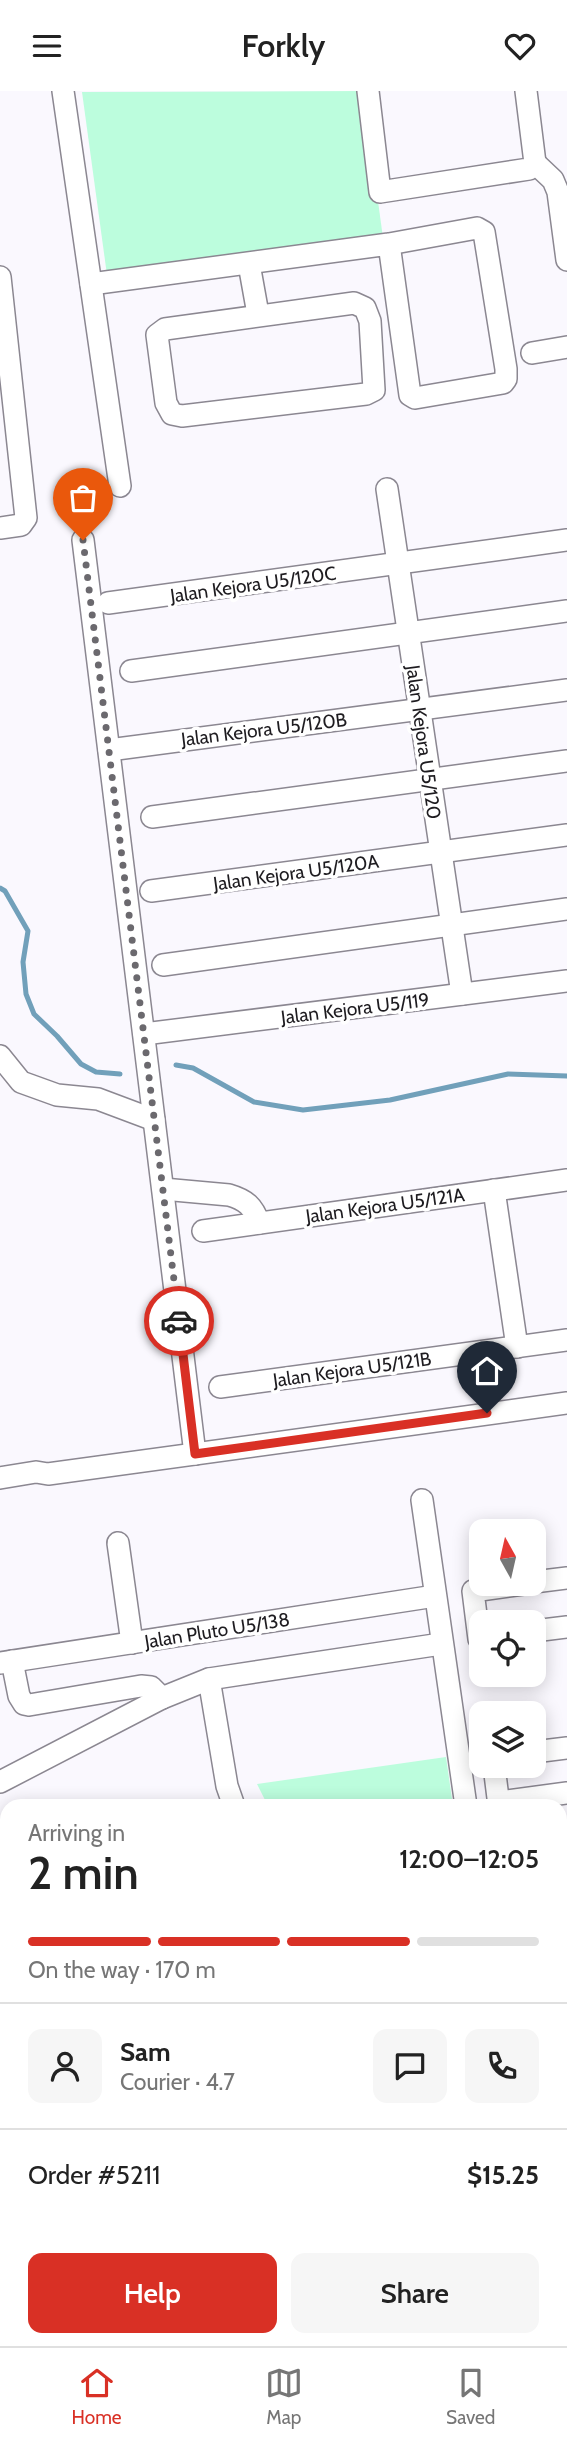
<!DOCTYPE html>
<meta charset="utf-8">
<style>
body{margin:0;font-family:Cabin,sans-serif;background:#f6f6f6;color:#222;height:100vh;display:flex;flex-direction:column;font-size:26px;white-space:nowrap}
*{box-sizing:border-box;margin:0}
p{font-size:23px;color:#767676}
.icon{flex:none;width:38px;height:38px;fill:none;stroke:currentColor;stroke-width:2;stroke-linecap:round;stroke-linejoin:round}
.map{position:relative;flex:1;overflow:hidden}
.panel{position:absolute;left:0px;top:1708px;width:567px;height:548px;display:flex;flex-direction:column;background:#fff;border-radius:21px 21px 0 0;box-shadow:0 4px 18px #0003}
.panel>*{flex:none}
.needle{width:46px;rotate:352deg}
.controls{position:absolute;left:469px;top:1428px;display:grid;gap:14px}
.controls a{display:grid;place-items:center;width:77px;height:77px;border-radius:14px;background:#fff;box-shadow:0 4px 18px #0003;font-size:35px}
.pin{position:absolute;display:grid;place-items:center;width:60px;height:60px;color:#fff;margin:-72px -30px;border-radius:50% 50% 50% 0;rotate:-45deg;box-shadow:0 0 7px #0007}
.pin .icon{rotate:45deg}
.courier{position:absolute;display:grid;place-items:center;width:70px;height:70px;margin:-35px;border:5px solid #d93025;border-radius:50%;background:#fff;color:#222;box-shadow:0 2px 9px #0007}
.head em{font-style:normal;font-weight:600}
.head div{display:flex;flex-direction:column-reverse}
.head{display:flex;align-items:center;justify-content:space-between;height:119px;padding:0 28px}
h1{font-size:46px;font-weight:600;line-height:52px}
.bar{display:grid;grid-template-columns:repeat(4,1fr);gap:10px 7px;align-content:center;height:84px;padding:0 28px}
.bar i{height:9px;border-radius:5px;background:#e0e0e0}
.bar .current{background:#d93025}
.bar p{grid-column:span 4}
.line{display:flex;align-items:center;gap:18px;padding:0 28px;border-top:2px solid #e0e0e0}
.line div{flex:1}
.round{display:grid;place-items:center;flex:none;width:74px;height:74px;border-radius:14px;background:#f6f6f6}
.cta{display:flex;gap:14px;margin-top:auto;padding:14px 28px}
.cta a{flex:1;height:80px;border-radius:14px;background:#d93025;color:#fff;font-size:28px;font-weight:600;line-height:80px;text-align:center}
.cta a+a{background:#f6f6f6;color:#222}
header{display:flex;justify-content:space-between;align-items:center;height:91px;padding:0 28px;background:#fff;font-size:32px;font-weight:600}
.tabs{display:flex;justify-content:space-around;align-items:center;height:98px;border-top:2px solid #e0e0e0;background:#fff;font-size:19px;color:#767676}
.tabs a{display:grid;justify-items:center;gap:4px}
.tabs .current{color:#d93025}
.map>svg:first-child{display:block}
.built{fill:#f0eafb}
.green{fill:#bcfddd}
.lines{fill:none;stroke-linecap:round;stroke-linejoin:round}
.stream{stroke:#71a0ba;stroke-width:5}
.minor-casing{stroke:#8b8791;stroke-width:24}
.major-casing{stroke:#4f885e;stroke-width:30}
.minor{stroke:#fff;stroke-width:21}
.major{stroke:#a5dab3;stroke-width:26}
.done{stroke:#6b696e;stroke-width:7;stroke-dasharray:0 12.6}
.route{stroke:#d93025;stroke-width:9}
.labels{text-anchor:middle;stroke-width:7;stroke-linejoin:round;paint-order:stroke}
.street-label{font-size:19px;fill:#1e1c20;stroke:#fff}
</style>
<header><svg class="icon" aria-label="menu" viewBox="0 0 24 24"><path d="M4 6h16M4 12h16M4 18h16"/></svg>Forkly<svg class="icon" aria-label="heart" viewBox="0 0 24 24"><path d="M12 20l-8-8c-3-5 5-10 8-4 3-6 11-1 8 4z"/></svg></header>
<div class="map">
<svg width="567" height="2255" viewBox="0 0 567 2255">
<rect width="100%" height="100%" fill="#faf8fe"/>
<polygon class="built" points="266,2249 447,2249 451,2255 269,2255"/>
<g class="green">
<polygon points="363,0 383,147 107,184 82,1"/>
<polygon points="446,1666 453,1715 268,1715 257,1693"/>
</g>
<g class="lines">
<g class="stream">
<polyline points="0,797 5,800 28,840 23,871 26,903 34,923 57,945 81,973 96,981 120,983"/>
<polyline points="176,974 193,977 254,1011 303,1019 390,1009 508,983 567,985"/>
</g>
<defs>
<g id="minor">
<polyline points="63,0 120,395"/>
<polyline points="368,0 380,101 529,78 535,72 526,0"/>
<polyline points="535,72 553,89 558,101 567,169"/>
<polyline points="249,173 258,223"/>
<polyline points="0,186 26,427 21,434 0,437"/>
<polyline points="91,193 389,153 477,137 484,141 506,278 506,288 503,292 415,307 410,304 389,153"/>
<polygon points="354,212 365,217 370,230 374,299 366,303 182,325 172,323 166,312 157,244 165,238"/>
<polyline points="532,262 567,256"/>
<polyline points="387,398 462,903"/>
<polyline points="83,449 195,1363"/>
<polyline points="108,512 567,449"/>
<polyline points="131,580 567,520"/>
<polyline points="109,659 567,599"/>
<polyline points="152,726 567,670"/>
<polyline points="151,800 567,744"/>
<polyline points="163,874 567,818"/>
<polyline points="144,943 567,890"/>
<polyline points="0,965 21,991 57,1004 98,1008 154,1029"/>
<path d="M163,1098L229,1104C246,1109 253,1115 259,1132"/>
<polyline points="494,1099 517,1256"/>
<polyline points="203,1140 567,1089"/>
<polyline points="220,1296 567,1249"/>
<polyline points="0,1387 36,1381 48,1383 567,1312"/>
<polyline points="422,1409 466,1715"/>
<polyline points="118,1452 132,1552"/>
<polyline points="534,1491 567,1487"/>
<polyline points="534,1540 567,1536"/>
<polyline points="481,1547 479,1548 473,1500 523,1493"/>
<polyline points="12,1570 19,1605 24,1613 29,1614 141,1595 151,1596 162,1607"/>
<polyline points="0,1572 435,1505"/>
<polyline points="209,1588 227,1695 234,1715"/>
<polyline points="534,1661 567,1657"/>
<polyline points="494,1675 499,1715"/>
<polyline points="0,1691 162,1607 209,1588 441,1553"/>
<polyline points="499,1711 567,1702"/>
<polyline points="560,1756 567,1755"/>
<polyline points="560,1900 567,1899"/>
<polyline points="0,2235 7,2234"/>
<polyline points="252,2249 256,2255"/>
<polyline points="360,2249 363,2255"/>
<polyline points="457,2249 460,2255"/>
</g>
<g id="major">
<polyline points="0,1874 7,1888"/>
<polyline points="0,1943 7,1957"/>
<polyline points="159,2249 162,2255"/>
<polyline points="198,2249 201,2255"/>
</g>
</defs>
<use href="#minor" class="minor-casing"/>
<use href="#major" class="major-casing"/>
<use href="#minor" class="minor"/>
<use href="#major" class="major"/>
</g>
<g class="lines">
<polyline class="done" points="83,449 179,1230"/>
<polyline class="route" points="179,1230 195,1363 487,1322"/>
</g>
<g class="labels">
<g class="street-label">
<text transform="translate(253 493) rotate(-8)" y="7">Jalan Kejora U5/120C</text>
<text transform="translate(264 638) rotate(-7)" y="7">Jalan Kejora U5/120B</text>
<text transform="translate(424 651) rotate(82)" y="7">Jalan Kejora U5/120</text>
<text transform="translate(296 781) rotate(-8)" y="7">Jalan Kejora U5/120A</text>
<text transform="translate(355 917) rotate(-7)" y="7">Jalan Kejora U5/119</text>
<text transform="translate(385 1114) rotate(-8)" y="7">Jalan Kejora U5/121A</text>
<text transform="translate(352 1278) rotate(-8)" y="7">Jalan Kejora U5/121B</text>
<text transform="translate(217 1539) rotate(-9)" y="7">Jalan Pluto U5/138</text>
</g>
</g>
</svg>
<div class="controls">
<a><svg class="needle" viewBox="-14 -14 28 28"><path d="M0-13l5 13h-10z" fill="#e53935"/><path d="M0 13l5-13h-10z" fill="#767676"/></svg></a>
<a><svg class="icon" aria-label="locate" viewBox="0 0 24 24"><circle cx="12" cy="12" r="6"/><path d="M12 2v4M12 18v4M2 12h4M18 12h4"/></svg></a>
<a><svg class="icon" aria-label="layers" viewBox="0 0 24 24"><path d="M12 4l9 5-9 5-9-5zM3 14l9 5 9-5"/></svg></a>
</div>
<div class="pin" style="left:83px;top:449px;background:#ea580c"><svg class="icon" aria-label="bag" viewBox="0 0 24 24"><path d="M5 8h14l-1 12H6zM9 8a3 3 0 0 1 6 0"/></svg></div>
<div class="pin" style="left:487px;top:1322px;background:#1f2937"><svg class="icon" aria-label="home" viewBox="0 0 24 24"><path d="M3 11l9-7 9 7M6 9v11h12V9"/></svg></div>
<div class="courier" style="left:179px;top:1230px"><svg class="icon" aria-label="car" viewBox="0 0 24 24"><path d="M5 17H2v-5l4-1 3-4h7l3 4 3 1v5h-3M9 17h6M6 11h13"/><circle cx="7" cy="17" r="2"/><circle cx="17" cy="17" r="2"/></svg></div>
<section class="panel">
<div class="head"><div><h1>2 min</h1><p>Arriving in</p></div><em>12:00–12:05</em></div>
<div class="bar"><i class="current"></i><i class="current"></i><i class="current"></i><i></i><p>On the way · 170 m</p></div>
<div class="line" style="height:126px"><a class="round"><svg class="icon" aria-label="person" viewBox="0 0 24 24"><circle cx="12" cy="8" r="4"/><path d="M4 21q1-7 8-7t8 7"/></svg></a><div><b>Sam</b><p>Courier · 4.7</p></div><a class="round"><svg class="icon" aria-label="chat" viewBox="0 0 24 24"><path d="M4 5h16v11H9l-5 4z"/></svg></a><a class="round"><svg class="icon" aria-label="phone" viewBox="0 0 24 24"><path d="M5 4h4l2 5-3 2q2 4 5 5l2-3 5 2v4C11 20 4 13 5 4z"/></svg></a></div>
<div class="line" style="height:91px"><div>Order #5211</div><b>$15.25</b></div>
<div class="cta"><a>Help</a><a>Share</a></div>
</section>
</div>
<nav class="tabs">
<a class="current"><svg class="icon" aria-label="home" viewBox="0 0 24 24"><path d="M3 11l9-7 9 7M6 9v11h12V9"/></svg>Home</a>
<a><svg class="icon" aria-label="map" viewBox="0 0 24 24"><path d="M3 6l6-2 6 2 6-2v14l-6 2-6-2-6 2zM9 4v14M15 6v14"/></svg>Map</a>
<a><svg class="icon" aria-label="saved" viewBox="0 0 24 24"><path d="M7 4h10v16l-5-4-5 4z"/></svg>Saved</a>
</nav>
